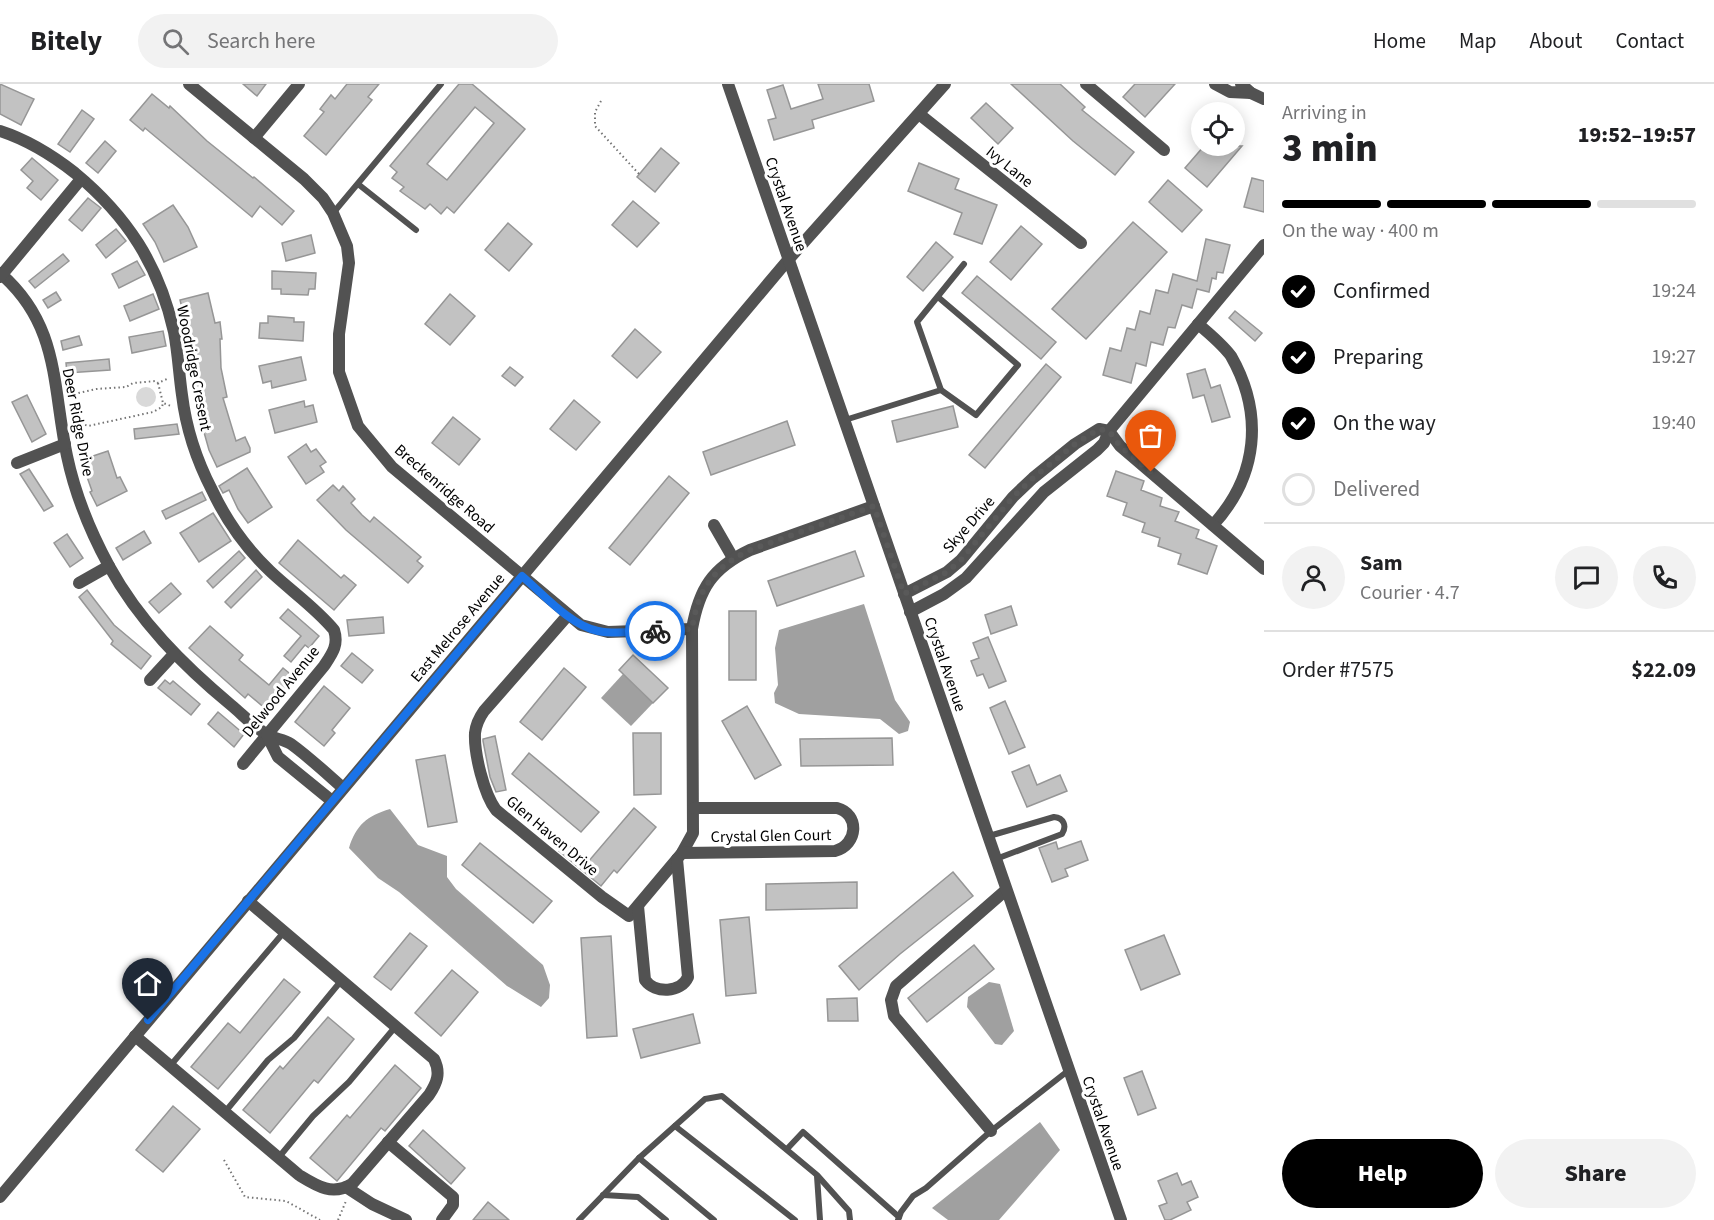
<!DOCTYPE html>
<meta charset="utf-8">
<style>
body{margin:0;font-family:"Source Sans 3",sans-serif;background:#f2f2f2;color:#202124;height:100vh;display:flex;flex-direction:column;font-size:22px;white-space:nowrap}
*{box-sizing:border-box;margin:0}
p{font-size:20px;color:#757577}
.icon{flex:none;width:33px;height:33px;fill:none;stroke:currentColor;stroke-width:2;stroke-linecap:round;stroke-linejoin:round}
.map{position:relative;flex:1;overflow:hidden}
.drawer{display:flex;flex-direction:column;background:#fff;width:450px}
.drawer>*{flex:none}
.buttons{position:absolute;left:1191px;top:18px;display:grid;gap:12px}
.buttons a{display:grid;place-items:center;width:54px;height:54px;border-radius:50%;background:#fff;box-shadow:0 3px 15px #0003;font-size:30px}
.pin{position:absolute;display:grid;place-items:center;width:51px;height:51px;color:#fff;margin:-62px -26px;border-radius:50% 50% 50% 0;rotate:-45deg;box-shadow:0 0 6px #0007}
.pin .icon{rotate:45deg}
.courier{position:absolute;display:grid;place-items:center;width:60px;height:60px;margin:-30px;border:4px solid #1a73e8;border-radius:50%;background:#fff;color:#222;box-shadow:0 2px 8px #0007}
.overview em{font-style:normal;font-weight:800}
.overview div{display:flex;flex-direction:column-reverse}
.overview{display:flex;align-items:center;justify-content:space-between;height:102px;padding:0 18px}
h1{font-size:39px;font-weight:800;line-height:45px}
.bar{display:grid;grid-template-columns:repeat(4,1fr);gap:9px 6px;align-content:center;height:72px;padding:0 18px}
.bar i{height:8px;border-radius:4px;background:#e0e0e0}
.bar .current{background:#000}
.bar p{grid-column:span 4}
.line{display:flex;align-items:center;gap:15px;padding:0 18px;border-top:2px solid #e0e0e0}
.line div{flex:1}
.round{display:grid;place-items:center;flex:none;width:63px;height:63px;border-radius:32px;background:#f2f2f2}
ol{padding:0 18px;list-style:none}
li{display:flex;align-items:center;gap:18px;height:66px}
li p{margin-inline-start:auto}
li .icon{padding:6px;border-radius:50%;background:#000;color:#fff;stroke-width:4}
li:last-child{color:#757577}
li i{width:33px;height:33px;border:3px solid #e0e0e0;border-radius:50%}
.button{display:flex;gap:12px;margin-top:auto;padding:12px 18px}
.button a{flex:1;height:69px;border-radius:36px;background:#000;color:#fff;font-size:24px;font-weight:800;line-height:69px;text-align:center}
.button a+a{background:#f2f2f2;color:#202124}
header{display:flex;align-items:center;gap:36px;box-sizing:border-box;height:84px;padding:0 30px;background:#fff;border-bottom:2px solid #e0e0e0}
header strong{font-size:28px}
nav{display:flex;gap:33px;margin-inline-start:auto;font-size:21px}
.search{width:420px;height:54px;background:#f2f2f2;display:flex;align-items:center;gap:15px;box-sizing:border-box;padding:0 21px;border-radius:33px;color:#757577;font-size:22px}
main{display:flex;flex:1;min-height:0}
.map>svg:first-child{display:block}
.green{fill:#d9d9d9}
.water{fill:#a0a0a0}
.building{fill:#c2c2c2;stroke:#969696;stroke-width:1.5;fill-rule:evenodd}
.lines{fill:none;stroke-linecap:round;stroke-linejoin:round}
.path{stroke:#747474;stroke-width:2;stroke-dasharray:1.5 3;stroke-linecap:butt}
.service{stroke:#525252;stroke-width:6}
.minor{stroke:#525252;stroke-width:12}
.tertiary{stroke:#525252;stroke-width:12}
.done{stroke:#595959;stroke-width:6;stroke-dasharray:0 10.8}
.route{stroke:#1a73e8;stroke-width:8}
.labels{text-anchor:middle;stroke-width:6;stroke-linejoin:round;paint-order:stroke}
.street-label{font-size:16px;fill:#000;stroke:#fff}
</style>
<header>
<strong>Bitely</strong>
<div class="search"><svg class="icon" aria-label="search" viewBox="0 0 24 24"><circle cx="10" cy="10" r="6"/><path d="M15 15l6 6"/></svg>Search here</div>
<nav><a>Home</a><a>Map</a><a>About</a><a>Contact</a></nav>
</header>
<main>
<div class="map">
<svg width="1264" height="1136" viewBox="0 0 1264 1136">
<rect width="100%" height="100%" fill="#fff"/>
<circle class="green" cx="146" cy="313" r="10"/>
<g class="water">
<polygon points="864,520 895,616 910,638 908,647 899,650 880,635 799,630 775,619 774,609 778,601 775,564 779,546"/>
<polygon points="623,590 653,619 631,642 601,614"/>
<path d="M390,725L418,761L447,772V793L456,805L543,881L550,901L549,914L541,923L507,902L399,808L378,794L349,764C356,741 367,732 390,725Z"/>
<polygon points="989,898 1000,900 1014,947 1002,961 995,960 967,923 968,913"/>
<polygon points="1040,1038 1060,1066 999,1136 948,1136 932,1124"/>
</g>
<g class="building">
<polygon points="0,0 34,15 21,41 0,30"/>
<polygon points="243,0 266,0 257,12"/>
<polygon points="347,0 379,0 368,13 372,16 326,71 304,52 324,28 320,25 331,11 335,15"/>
<path d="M459,0H472L525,45L454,129L447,123L441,130L430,120L425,125L400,107L404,103L392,94L397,88L390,82ZM475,23L494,39L447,96L427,80Z"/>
<polygon points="818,0 869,0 874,17 812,36 814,44 774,56 768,36 776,34 767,6 783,1 791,25 823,15"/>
<polygon points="1011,0 1060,0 1085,23 1082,26 1134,68 1115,91 1073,57"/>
<polygon points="1135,0 1175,0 1145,33 1123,13"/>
<polygon points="152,10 169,24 170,22 207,57 253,94 254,93 294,127 282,141 260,122 252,133 145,44 143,47 130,36"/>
<polygon points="986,19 1013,44 998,60 971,34"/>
<polygon points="82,26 94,35 70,68 58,60"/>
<polygon points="105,57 116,67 98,89 86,79"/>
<polygon points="1204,62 1242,62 1207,103 1185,84"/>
<polygon points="661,64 679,79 655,108 637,93"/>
<polygon points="32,74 58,96 41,116 27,104 33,97 21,86"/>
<polygon points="919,79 959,95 955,105 997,121 982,160 954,150 962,129 908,107"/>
<polygon points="1252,94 1264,97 1264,128 1244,123"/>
<polygon points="1168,96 1202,126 1182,148 1149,118"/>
<polygon points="88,114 101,124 82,147 69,136"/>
<polygon points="633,117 659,139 637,163 612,141"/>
<polygon points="173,121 188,143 197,163 164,178 155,158 143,140"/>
<polygon points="1133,138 1167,168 1086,255 1052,225"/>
<polygon points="508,139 532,160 509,187 485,166"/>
<polygon points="1021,142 1042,160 1011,196 990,178"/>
<polygon points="116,145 126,157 106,174 96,161"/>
<polygon points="311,151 315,169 286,177 282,159"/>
<polygon points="1206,155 1230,161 1223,189 1217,188 1216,195 1212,194 1209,208 1197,205 1192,224 1182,221 1175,244 1168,243 1163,261 1151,258 1146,282 1136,279 1131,299 1103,291 1110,264 1121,267 1127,244 1135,246 1140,227 1150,230 1156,206 1168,209 1173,190 1197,197"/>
<polygon points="936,158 953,173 923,207 907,193"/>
<polygon points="63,170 69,177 35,204 29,197"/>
<polygon points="137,177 145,191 119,204 112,190"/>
<polygon points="272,187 316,189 315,205 309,205 308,211 281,210 281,205 272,205"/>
<polygon points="977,192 1056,258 1041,275 962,209"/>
<polygon points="56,208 61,216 48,224 43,216"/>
<polygon points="208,209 215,239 220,238 222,255 220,255 221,284 227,313 223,314 236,357 245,353 250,364 250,368 217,383 209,366 200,334 194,301 190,259 185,232 184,232 180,216"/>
<polygon points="153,210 159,225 130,237 124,222"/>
<polygon points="450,210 475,232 450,261 425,240"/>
<polygon points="1235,227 1262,249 1255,257 1229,234"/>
<polygon points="268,232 294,234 294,238 304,238 303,257 259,254 260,239 268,239"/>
<polygon points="635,245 661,268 637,294 612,272"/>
<polygon points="163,247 166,262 132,269 129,253"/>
<polygon points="79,252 82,261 63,266 61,257"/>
<polygon points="301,273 306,296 272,304 271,297 263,299 259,282"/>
<polygon points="109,275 110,286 67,289 66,279"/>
<polygon points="1046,280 1061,293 985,384 969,371"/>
<polygon points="510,283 523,293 515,302 502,292"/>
<polygon points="1205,285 1211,304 1220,301 1230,333 1212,338 1204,311 1193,314 1187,290"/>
<polygon points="27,311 46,350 32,358 12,318"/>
<polygon points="574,316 600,338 576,366 550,345"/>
<polygon points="304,317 305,323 313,321 317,338 275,349 269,326"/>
<polygon points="953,322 958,343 897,358 892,337"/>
<polygon points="453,333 480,355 459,381 432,359"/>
<polygon points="787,337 795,361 711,391 703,368"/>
<polygon points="177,340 179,350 135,355 134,345"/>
<polygon points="306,360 311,368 316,365 326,378 320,382 324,388 306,400 288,373"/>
<polygon points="108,367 117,394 120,393 127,407 97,422 90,408 92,407 81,376"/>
<polygon points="247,384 272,423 248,439 238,425 229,406 223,409 219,402"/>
<polygon points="29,385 53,422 44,427 20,390"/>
<polygon points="1116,387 1144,397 1141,406 1162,414 1160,422 1179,428 1175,437 1199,446 1196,454 1217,462 1207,490 1178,480 1181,470 1158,462 1160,454 1142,448 1145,439 1123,431 1127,419 1107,412"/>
<polygon points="669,392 689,409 630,481 609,464"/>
<polygon points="333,401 339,407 343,402 355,415 351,419 362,431 370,438 374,433 421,473 417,477 423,482 408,499 346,446 317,416"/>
<polygon points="202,408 206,416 166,435 162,427"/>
<polygon points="213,429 231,457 199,478 180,449"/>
<polygon points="144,447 151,459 123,476 116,464"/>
<polygon points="67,450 83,474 70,483 54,459"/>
<polygon points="298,456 341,494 344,491 356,501 334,526 279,479"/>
<polygon points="239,467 245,474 213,504 207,497"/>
<polygon points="855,467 864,492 777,522 768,497"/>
<polygon points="256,486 262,493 231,524 225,518"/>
<polygon points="171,499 181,510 159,529 149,518"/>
<polygon points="87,506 114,541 151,572 141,585 111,560 113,557 79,513"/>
<polygon points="1011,522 1017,541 991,550 985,531"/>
<polygon points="288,525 319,552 309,564 305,561 291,578 284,572 301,552 280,534"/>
<rect x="729" y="527" width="27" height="69"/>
<polygon points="383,533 384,549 349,552 347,536"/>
<polygon points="210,542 243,571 239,576 269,601 283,584 294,593 267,626 248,610 245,614 189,564"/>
<polygon points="988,553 1006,597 989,604 983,590 977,592 971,577 979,574 973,559"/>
<polygon points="352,569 373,586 362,599 341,582"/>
<polygon points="633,571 668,604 653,619 619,586"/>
<polygon points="564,584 586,603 542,656 520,638"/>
<polygon points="165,596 170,600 173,597 200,620 191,631 158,604"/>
<polygon points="324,602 350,624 332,646 335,649 324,662 295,638"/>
<polygon points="1005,617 1025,663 1009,670 990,624"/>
<polygon points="747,622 781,681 755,695 722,637"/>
<polygon points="218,628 244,650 234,663 208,640"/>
<polygon points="633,649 661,649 661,710 634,711"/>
<polygon points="495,652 506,706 496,708 490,693 483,657 483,655"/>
<polygon points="892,654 893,681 801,682 800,655"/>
<polygon points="529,669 599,728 581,748 512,690"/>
<polygon points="445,671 457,738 428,743 416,676"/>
<polygon points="1029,681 1037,701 1060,691 1067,707 1027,723 1012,688"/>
<polygon points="634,724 656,743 617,789 614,786 601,802 559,767 566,759 588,778"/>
<polygon points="1081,757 1088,776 1065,785 1068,792 1052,798 1039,764 1056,758 1058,765"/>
<polygon points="480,759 552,817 533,839 462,781"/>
<polygon points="953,788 973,812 900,870 859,906 839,882"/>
<polygon points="857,798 857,824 766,826 766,800"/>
<polygon points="749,833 756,909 726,912 720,836"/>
<polygon points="410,849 427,862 391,906 374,893"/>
<polygon points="1164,851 1180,890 1141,906 1125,866"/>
<polygon points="611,852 617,952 587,954 581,854"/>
<polygon points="974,861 994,885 927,938 908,914"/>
<polygon points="452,886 478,908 441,952 415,929"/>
<polygon points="284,895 300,908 218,1005 191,983 228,939 240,949"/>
<polygon points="857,914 858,937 828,937 827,915"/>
<polygon points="693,930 700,959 641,974 633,945"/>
<polygon points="328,933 354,955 318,999 314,996 270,1049 243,1026 280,982 283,985"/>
<polygon points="395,981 421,1004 385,1047 381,1044 337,1097 310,1074 347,1031 350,1034"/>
<polygon points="1142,987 1156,1024 1138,1031 1124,994"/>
<polygon points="173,1022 200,1045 163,1088 136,1066"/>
<polygon points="423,1046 465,1084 451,1100 409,1062"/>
<polygon points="1177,1089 1182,1101 1191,1097 1198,1113 1187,1118 1191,1126 1170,1136 1165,1136 1159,1122 1167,1119 1158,1097"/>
<polygon points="488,1118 509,1136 473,1136"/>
</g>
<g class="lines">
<g class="path">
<polyline points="601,17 595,28 595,42 639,90"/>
<polyline points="158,299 163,319"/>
<polyline points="70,308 74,310 96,305 126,303 133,299 156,297 158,299 167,295"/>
<polyline points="73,343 80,339 88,342 153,328 162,323 163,319 171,322"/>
<polyline points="224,1076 245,1113 286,1117 320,1136"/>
<polyline points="338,1136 346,1117"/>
</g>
<g class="service">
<polyline points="358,100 416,146"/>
<polyline points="334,128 441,0"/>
<polyline points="938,213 1018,281 976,331 941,306"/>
<polyline points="845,336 941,306 917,238 964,180"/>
<path d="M989,752L1054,733C1064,734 1067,742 1062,750L996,775"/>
<polyline points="170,982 284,848"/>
<polyline points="225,1028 268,976 294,954 341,897"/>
<polyline points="675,1042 795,1136"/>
<polyline points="787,1065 803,1048 899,1133"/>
<polyline points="279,1073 313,1032 349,998 396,942"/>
<polyline points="639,1074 714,1136"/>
<polyline points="817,1092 820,1136"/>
<polyline points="603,1111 638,1113 666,1136"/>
<polyline points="579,1136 639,1074 705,1015 722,1012 817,1091 849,1127 850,1136"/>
<polyline points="898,1136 901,1128 913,1112 926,1104 991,1047 1069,986"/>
</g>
<g class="minor">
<polyline points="189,0 304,95 323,114 333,129 347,162 349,179 339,250 339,288 358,342 392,383 581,541 608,548 692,545"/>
<polyline points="1086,0 1164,66"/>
<polyline points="1215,0 1230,8 1251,9"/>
<polyline points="1241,0 1251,9 1264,15"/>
<polyline points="919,30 1081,159"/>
<path d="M0,47C28,56 52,71 75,89C127,132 159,181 174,248C178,269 179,290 182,311C186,344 197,377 212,406C226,436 247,465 270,487C291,507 316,524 334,546C339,561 332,570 324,582L243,680"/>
<polyline points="254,54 299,0"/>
<path d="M0,189C60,241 52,301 67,372C75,410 90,447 109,482C139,537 183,581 231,621C242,630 253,642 266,650C273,655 283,655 291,660C309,673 326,689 343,704"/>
<polyline points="0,193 81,95"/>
<path d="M1198,240C1210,250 1222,260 1231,272C1264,330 1258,392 1213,441"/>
<polyline points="17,379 65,360"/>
<polyline points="714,441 733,474"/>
<polyline points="79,499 109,482"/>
<polyline points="904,510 947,488 961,476 1013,413 1033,394 1075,360 1099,345 1109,347 1120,362 1264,485"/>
<polyline points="910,528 944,510 966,494 1044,408 1097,366 1104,359 1109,347 1264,161"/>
<path d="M568,531L484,627C479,634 476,641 475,649C474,670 484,710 496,726L602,813L629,832L682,769L693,749L692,545C699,505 712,484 750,466L874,422"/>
<polyline points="150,596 174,570"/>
<polyline points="267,651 278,673 332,717"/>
<path d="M682,769L835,767C858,761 860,730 837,724H694"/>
<path d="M638,822L645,896C655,910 681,909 688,893L677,775"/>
<path d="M135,952L299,1091C317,1102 332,1112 352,1100L429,1011C437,999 441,989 434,975L248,817"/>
<polyline points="991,1047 894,932 891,916 896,902 1006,806"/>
<polyline points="388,1058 453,1113 453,1121 442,1136"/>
<polyline points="346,1103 372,1120 406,1136"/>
<polyline points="0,1113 788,176 945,0"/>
</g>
<polyline class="tertiary" points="728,0 1121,1136"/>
</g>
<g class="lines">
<path class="done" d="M655,547L692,545C698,505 713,484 750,466L874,422L904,510L947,488L961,476L1013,413L1033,394L1075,360L1099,345L1109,347L1120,362L1151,388"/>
<path class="route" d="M148,936L522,492C543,510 571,542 598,547C616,551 637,547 655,547"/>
</g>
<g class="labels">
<g class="street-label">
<text transform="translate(1010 82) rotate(39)" y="6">Ivy Lane</text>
<text transform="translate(787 120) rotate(71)" y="6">Crystal Avenue</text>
<text transform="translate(195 284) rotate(79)" y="6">Woodridge Cresent</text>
<text transform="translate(79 338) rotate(79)" y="6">Deer Ridge Drive</text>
<text transform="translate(445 404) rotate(41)" y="6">Breckenridge Road</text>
<text transform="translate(968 440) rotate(-49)" y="6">Skye Drive</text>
<text transform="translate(457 543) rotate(-50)" y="6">East Melrose Avenue</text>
<text transform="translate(946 580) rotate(71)" y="6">Crystal Avenue</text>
<text transform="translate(280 607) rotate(-51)" y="6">Delwood Avenue</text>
<text transform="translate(553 751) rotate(40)" y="6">Glen Haven Drive</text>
<text transform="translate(771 751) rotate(-1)" y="6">Crystal Glen Court</text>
<text transform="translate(1104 1039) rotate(71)" y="6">Crystal Avenue</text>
</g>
</g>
</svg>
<div class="buttons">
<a><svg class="icon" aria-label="locate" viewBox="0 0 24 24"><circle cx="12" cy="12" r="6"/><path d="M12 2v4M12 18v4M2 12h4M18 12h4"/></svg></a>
</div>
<div class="pin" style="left:1151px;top:388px;background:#ea580c"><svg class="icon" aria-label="bag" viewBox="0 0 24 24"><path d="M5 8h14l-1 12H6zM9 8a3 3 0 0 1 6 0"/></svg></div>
<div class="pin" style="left:148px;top:936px;background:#1f2937"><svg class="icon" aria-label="home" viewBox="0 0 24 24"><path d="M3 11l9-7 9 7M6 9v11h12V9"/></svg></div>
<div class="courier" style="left:655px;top:547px"><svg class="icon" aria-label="bike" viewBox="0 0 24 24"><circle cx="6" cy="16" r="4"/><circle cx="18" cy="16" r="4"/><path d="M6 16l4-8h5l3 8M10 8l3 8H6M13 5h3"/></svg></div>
</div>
<section class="drawer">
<div class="overview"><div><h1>3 min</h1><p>Arriving in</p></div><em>19:52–19:57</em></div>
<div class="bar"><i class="current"></i><i class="current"></i><i class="current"></i><i></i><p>On the way · 400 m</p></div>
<ol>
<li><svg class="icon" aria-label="check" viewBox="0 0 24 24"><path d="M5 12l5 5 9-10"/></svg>Confirmed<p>19:24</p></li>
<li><svg class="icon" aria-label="check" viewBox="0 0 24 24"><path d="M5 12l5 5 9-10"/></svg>Preparing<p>19:27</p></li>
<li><svg class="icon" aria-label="check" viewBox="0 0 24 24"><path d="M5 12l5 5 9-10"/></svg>On the way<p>19:40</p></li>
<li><i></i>Delivered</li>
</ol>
<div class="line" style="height:108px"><a class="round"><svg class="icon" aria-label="person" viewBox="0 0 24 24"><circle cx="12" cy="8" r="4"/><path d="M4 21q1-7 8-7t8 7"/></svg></a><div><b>Sam</b><p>Courier · 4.7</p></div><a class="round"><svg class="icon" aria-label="chat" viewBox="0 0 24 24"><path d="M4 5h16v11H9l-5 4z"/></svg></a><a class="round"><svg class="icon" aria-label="phone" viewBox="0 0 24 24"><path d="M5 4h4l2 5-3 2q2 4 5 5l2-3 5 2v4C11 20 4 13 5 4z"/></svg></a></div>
<div class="line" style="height:78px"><div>Order #7575</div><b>$22.09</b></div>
<div class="button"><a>Help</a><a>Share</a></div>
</section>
</main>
